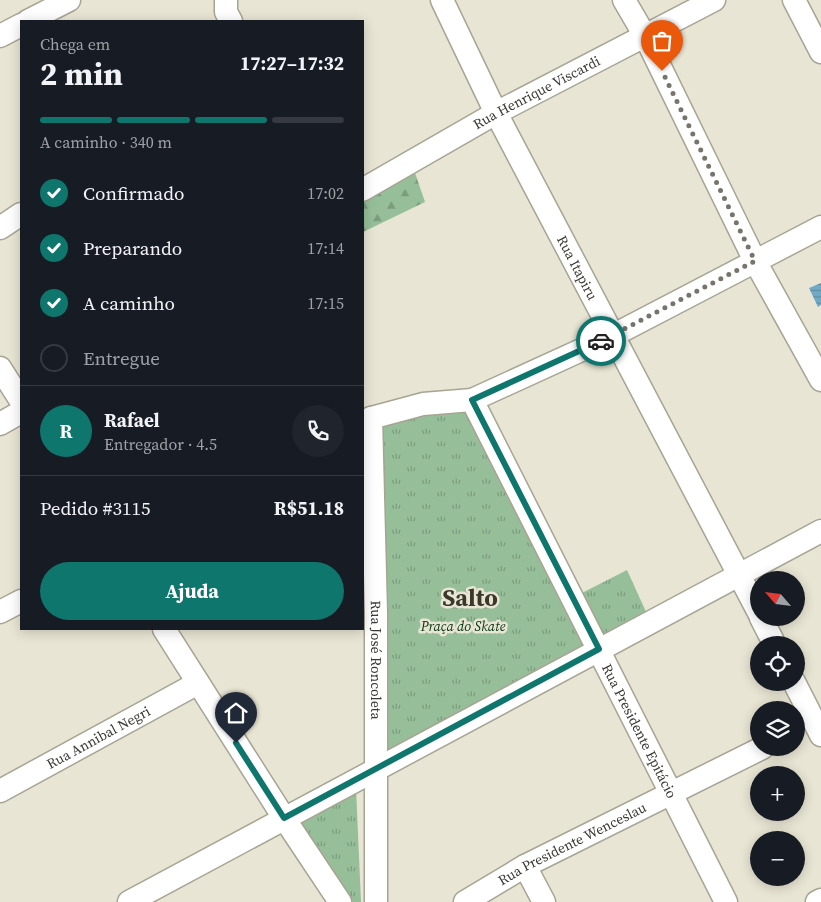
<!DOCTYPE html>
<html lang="pt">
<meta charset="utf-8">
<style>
body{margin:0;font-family:"Source Serif 4",serif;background:#20242c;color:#f1f3f6;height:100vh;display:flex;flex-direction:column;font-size:19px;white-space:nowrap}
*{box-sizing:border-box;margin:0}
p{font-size:16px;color:#9ea1a6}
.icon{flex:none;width:28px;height:28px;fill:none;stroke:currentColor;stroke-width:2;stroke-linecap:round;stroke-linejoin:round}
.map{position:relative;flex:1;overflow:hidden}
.details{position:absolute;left:20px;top:20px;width:344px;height:610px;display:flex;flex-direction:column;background:#171b24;border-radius:0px;box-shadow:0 2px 12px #0003}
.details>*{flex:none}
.needle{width:32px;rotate:298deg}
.buttons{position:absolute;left:750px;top:571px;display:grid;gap:10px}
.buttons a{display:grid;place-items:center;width:55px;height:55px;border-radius:50%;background:#171b24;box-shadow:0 2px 12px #0003;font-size:25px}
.pin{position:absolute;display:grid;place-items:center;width:42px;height:42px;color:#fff;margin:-51px -21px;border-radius:50% 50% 50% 0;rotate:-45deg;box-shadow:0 0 5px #0007}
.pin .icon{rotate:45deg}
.courier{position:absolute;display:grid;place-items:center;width:50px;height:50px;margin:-25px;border:4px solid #0f766e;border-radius:50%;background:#fff;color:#222;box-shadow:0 1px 6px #0007}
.headline em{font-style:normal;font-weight:700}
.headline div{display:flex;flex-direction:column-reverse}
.headline{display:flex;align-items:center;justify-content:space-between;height:85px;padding:0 20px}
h1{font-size:32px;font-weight:700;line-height:38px}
.bar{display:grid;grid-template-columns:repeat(4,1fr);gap:8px 5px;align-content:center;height:60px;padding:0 20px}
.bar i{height:6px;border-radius:4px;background:#363941}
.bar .on{background:#0f766e}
.bar p{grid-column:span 4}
.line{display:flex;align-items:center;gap:12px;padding:0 20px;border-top:1px solid #363941}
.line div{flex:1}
.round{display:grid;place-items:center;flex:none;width:52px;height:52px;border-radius:26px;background:#20242c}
ol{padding:0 20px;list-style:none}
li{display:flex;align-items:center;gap:15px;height:55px}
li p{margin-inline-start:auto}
li .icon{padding:5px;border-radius:50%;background:#0f766e;color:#fff;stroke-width:4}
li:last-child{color:#9ea1a6}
li i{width:28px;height:28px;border:2px solid #363941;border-radius:50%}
.button{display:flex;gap:10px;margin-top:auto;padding:10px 20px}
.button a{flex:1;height:58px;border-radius:30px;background:#0f766e;color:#fff;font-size:20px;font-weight:700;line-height:58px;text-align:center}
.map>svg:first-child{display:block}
.forest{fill:url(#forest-firs)}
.park{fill:url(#park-tufts)}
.water{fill:url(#water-rules)}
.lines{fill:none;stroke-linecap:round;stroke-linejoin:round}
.minor-casing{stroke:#a7a494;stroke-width:25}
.minor{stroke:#fff;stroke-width:22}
.done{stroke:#77756b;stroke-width:5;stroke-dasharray:0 9}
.route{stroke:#0f766e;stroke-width:6}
.labels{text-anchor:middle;stroke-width:5;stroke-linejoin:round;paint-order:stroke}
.street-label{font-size:14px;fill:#3a3832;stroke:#e8e5d4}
.park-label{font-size:14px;font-style:italic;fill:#053710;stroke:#e8e5d4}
.town-label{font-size:24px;font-weight:bold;fill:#3b382b;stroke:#e8e5d4}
</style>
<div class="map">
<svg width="821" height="902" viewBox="0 0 821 902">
<defs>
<pattern id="forest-firs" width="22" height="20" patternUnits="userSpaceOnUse" patternTransform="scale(1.25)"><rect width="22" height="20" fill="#96bf99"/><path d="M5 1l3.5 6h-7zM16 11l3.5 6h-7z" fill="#7b9c7d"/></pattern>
<pattern id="park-tufts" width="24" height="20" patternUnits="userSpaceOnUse" patternTransform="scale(1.25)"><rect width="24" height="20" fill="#96bf99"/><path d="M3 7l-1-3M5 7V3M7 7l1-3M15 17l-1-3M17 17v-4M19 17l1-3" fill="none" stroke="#7b9c7d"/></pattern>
<pattern id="water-rules" width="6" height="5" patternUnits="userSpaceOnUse" patternTransform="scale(1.25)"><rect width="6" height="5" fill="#71aac7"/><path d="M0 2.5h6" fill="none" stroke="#5e8ba2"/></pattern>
</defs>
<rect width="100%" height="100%" fill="#e8e5d4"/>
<polygon class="forest" points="414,170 425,202 363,232 363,196"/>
<g class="park">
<polygon points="472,401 595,647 379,766 375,418"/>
<polygon points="627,570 647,614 600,638 578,595"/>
<polygon points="356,787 361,902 346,902 291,821"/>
</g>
<polygon class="water" points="821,283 821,305 818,307 809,288"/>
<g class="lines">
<defs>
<g id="minor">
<polyline points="226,0 226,12 231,21"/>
<path id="s1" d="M442,0L496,113L759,613"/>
<polyline points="624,0 645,36 755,261 821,380"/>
<polyline points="794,0 821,52"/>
<polyline points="28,21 69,0"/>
<polyline points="0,36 21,25"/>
<path id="s2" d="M362,190L496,113L714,0"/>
<polyline points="0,228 21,214"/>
<polyline points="0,368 21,401"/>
<path id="s3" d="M472,400L726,902"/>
<path id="s4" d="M371,418L376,613V902"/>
<polyline points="362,423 371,418 423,404 472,400 612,336 821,227"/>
<polyline points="0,424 21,412"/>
<polyline points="0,612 21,601"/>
<polyline points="761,618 775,645"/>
<polyline points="164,629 284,818 340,902"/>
<polyline points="794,682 821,735"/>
<path id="s5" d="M0,791L198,683"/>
<polyline points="525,866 544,902"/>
<polyline points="129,902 821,531"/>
<path id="s6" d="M465,902L525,866L762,748"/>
<polyline points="817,902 821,900"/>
</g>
</defs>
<use href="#minor" class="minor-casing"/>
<use href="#minor" class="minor"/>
</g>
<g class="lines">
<polyline class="done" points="601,341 755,261 662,71"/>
<polyline class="route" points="236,743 284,818 599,649 472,400 601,341"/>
</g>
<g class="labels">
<g class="street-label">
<text dy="5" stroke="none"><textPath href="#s2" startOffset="200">Rua Henrique Viscardi</textPath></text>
<text dy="5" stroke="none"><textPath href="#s1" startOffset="300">Rua Itapiru</textPath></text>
<text dy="5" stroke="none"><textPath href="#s4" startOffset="242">Rua José Roncoleta</textPath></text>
<text dy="5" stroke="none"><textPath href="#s3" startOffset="371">Rua Presidente Epitácio</textPath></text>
<text dy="5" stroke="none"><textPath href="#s5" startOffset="112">Rua Annibal Negri</textPath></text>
<text dy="5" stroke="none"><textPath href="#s6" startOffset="122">Rua Presidente Wenceslau</textPath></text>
</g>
<g class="park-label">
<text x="463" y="631">Praça do Skate</text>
</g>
<g class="town-label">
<text x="470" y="606">Salto</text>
</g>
</g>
</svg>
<div class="buttons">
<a><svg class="needle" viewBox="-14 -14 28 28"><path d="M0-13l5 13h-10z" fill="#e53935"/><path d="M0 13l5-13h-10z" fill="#9ea1a6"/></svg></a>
<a><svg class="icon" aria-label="locate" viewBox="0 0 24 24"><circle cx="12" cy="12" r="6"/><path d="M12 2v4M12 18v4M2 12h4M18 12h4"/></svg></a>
<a><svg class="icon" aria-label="layers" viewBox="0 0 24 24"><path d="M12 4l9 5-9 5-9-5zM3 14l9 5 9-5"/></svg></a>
<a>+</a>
<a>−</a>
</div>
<div class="pin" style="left:662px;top:71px;background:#ea580c"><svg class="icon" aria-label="bag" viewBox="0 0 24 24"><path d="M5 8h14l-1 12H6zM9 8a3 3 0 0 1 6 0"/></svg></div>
<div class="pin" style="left:236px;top:743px;background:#1f2937"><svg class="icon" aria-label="home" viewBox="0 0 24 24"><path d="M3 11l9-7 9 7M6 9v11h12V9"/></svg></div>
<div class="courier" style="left:601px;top:341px"><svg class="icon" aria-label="car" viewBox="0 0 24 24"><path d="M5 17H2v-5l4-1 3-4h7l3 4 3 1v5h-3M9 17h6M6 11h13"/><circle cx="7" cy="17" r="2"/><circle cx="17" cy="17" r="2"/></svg></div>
<section class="details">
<div class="headline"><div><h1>2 min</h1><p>Chega em</p></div><em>17:27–17:32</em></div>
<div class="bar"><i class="on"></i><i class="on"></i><i class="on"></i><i></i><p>A caminho · 340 m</p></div>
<ol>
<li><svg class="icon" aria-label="check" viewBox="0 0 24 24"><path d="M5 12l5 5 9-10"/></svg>Confirmado<p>17:02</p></li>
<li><svg class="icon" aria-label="check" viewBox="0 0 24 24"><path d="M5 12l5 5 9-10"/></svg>Preparando<p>17:14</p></li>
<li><svg class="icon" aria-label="check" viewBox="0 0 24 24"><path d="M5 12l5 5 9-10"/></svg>A caminho<p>17:15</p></li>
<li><i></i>Entregue</li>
</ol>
<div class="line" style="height:90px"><b class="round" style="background:#0f766e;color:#fff">R</b><div><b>Rafael</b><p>Entregador · 4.5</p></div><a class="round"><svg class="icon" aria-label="phone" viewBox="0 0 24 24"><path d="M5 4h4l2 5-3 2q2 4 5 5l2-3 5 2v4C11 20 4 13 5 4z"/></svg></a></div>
<div class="line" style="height:65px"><div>Pedido #3115</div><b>R$51.18</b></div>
<div class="button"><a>Ajuda</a></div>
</section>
</div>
